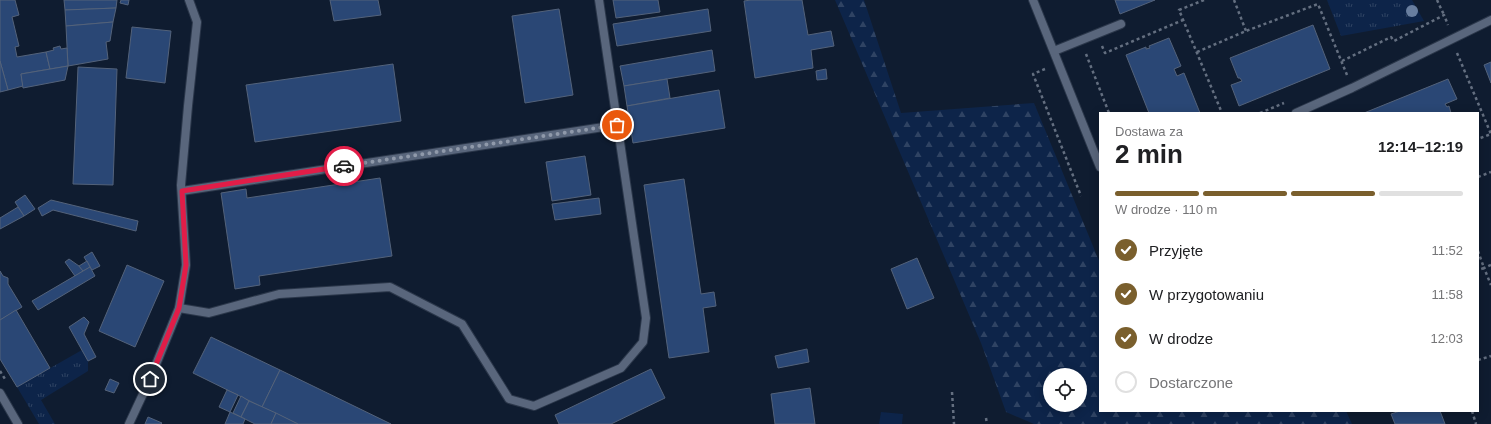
<!DOCTYPE html>
<html lang="pl">
<meta charset="utf-8">
<style>
body{margin:0;font-family:Helvetica,sans-serif;background:#f6f6f6;color:#202124;height:100vh;display:flex;flex-direction:column;font-size:15px;white-space:nowrap}
*{box-sizing:border-box;margin:0}
p{font-size:13px;color:#757577}
.icon{flex:none;width:22px;height:22px;fill:none;stroke:currentColor;stroke-width:2;stroke-linecap:round;stroke-linejoin:round}
.map{position:relative;flex:1;overflow:hidden}
.sheet{position:absolute;left:1099px;top:112px;width:380px;height:300px;display:flex;flex-direction:column;background:#fff;border-radius:0px;box-shadow:0 2px 10px #0003}
.sheet>*{flex:none}
.tools{position:absolute;left:1043px;top:368px;display:grid;gap:8px}
.tools a{display:grid;place-items:center;width:44px;height:44px;border-radius:50%;background:#fff;box-shadow:0 2px 10px #0003;font-size:20px}
.pin{position:absolute;display:grid;place-items:center;width:34px;height:34px;color:#fff;margin:-17px;border:2px solid #fff;border-radius:50%;box-shadow:0 1px 4px #0007}
.courier{position:absolute;display:grid;place-items:center;width:40px;height:40px;margin:-20px;border:3px solid #e11d48;border-radius:50%;background:#fff;color:#222;box-shadow:0 1px 5px #0007}
.head em{font-style:normal;font-weight:800}
.head div{display:flex;flex-direction:column-reverse}
.head{display:flex;align-items:center;justify-content:space-between;height:68px;padding:0 16px}
h1{font-size:26px;font-weight:800;line-height:30px}
.bar{display:grid;grid-template-columns:repeat(4,1fr);gap:6px 4px;align-content:center;height:48px;padding:0 16px}
.bar i{height:5px;border-radius:3px;background:#e0e0e0}
.bar .active{background:#7a5f2d}
.bar p{grid-column:span 4}
ol{padding:0 16px;list-style:none}
li{display:flex;align-items:center;gap:12px;height:44px}
li p{margin-inline-start:auto}
li .icon{padding:4px;border-radius:50%;background:#7a5f2d;color:#fff;stroke-width:4}
li:last-child{color:#757577}
li i{width:22px;height:22px;border:2px solid #e0e0e0;border-radius:50%}
.map>svg:first-child{display:block}
.grass{fill:url(#grass-tufts)}
.forest{fill:url(#forest-firs);fill-rule:evenodd}
.pitch{fill:#0d2449}
.building{fill:#2a4775;stroke:#53627a}
.lines{fill:none;stroke-linecap:round;stroke-linejoin:round}
.lane-casing{stroke:#2b374a;stroke-width:10}
.street-casing{stroke:#2b374a;stroke-width:10}
.path{stroke:#646f80;stroke-width:2.5;stroke-dasharray:3 3;stroke-linecap:butt}
.lane{stroke:#59667c;stroke-width:8}
.street{stroke:#59667c;stroke-width:8}
.tree{fill:#687e9f}
.done{stroke:#8f99aa;stroke-width:4;stroke-dasharray:0 7.2}
.route{stroke:#e11d48;stroke-width:5}
</style>
<div class="map">
<svg width="1491" height="424" viewBox="0 0 1491 424">
<defs>
<pattern id="grass-tufts" width="24" height="20" patternUnits="userSpaceOnUse"><rect width="24" height="20" fill="#0d2449"/><path d="M3 7l-1-3M5 7V3M7 7l1-3M15 17l-1-3M17 17v-4M19 17l1-3" fill="none" stroke="#2f4363"/></pattern>
<pattern id="forest-firs" width="22" height="20" patternUnits="userSpaceOnUse"><rect width="22" height="20" fill="#0d2449"/><path d="M5 1l3.5 6h-7zM16 11l3.5 6h-7z" fill="#2f4363"/></pattern>
</defs>
<rect width="100%" height="100%" fill="#0f1c30"/>
<g class="grass">
<polygon points="1327,0 1412,0 1424,21 1341,36"/>
<polygon points="82,350 88,361 88,371 41,400 55,424 39,424 17,387"/>
</g>
<path class="forest" d="M835,0H864L901,113L1034,103L1100,263V411H1346L1352,424H1034L1006,412L981,343ZM1050,375H1080V405H1050Z"/>
<polygon class="pitch" points="881,412 903,414 902,424 879,424"/>
<g class="building">
<polygon points="0,0 15,0 19,15 12,17 19,46 15,47 17,57 46,52 50,69 21,74 23,86 8,90 0,61"/>
<polygon points="64,0 117,0 116,8 65,10"/>
<polygon points="121,0 129,0 128,5 120,3"/>
<polygon points="330,0 378,0 381,15 334,21"/>
<polygon points="613,0 658,0 660,12 616,18"/>
<polygon points="751,0 802,0 808,35 831,31 834,46 811,50 813,68 755,78 744,1"/>
<polygon points="1115,0 1155,0 1120,14"/>
<polygon points="116,8 113,22 66,26 65,10"/>
<polygon points="559,9 573,95 525,103 512,16"/>
<polygon points="708,9 711,31 617,46 613,24"/>
<polygon points="113,22 110,41 106,42 108,59 68,66 66,26"/>
<polygon points="1313,25 1330,69 1239,106 1231,85 1242,81 1240,78 1238,78 1230,58"/>
<polygon points="132,27 171,31 165,83 126,78"/>
<polygon points="1169,38 1181,66 1174,69 1177,76 1184,73 1200,113 1149,113 1126,55 1146,47 1146,49 1150,48 1149,46"/>
<polygon points="60,46 61,49 67,48 68,66 50,69 46,52 54,50 53,48"/>
<polygon points="712,50 715,71 624,86 620,66"/>
<polygon points="0,61 8,90 0,92"/>
<polygon points="1491,62 1491,83 1484,65"/>
<polygon points="393,64 401,121 255,142 246,85"/>
<polygon points="68,66 65,80 23,88 21,74"/>
<polygon points="78,67 117,69 113,185 73,184"/>
<polygon points="826,69 827,79 817,80 816,71"/>
<polygon points="667,79 670,98 627,106 624,86"/>
<polygon points="1448,79 1457,99 1445,104 1447,107 1449,106 1451,113 1364,113"/>
<polygon points="719,90 725,128 633,143 627,106"/>
<polygon points="585,156 591,195 552,201 546,162"/>
<polygon points="380,178 392,256 259,276 260,285 235,289 221,193 246,189 247,198"/>
<polygon points="684,179 701,294 714,292 716,306 703,308 709,352 669,358 644,185"/>
<polygon points="25,195 35,209 24,216 15,202"/>
<polygon points="599,198 601,214 555,220 552,204"/>
<polygon points="51,200 138,221 136,231 53,210 42,216 38,208"/>
<polygon points="18,207 24,216 0,229 0,218"/>
<polygon points="92,252 100,266 92,270 84,257"/>
<polygon points="917,258 934,298 907,309 891,269"/>
<polygon points="69,259 79,266 83,271 75,276 65,262"/>
<polygon points="87,261 90,267 83,271 79,266"/>
<polygon points="127,265 164,281 135,347 99,331"/>
<polygon points="90,267 95,276 38,310 32,301"/>
<polygon points="0,271 3,276 8,278 8,284 22,307 0,320"/>
<polygon points="16,310 50,368 17,387 0,359 0,320"/>
<polygon points="84,317 89,322 84,334 96,357 88,361 69,327"/>
<polygon points="211,337 280,370 262,407 193,373"/>
<polygon points="807,349 809,362 778,368 775,356"/>
<polygon points="651,369 665,398 611,424 559,424 555,415"/>
<polygon points="280,370 391,424 298,424 262,407"/>
<polygon points="110,379 119,383 114,393 105,390"/>
<polygon points="810,388 815,424 775,424 771,394"/>
<polygon points="227,390 238,395 230,412 219,407"/>
<polygon points="241,396 249,401 241,417 233,413"/>
<polygon points="249,401 276,413 271,424 255,424 241,417"/>
<polygon points="1400,411 1440,411 1445,424 1395,424 1391,414"/>
<polygon points="230,412 245,419 243,424 225,424"/>
<polygon points="276,413 298,424 271,424"/>
<polygon points="148,417 162,423 161,424 145,424"/>
</g>
<g class="lines">
<defs>
<g id="lane">
<polyline points="1033,0 1100,167"/>
<polyline points="1054,51 1121,24"/>
<polyline points="1296,113 1352,88 1491,20"/>
<polyline points="182,191 617,125"/>
<polyline points="179,308 209,313 279,294 390,287 462,324 509,399 534,406 621,368 643,342 646,318 599,0"/>
<polyline points="129,424 150,379 179,308 186,265 181,185 188,106 197,22 189,0"/>
</g>
<polyline id="street" points="0,393 18,424"/>
</defs>
<use href="#lane" class="lane-casing"/>
<use href="#street" class="street-casing"/>
<g class="path">
<polyline points="1204,0 1179,10 1222,113"/>
<polyline points="1234,0 1246,31"/>
<polyline points="1437,0 1444,15"/>
<polyline points="1102,46 1105,53 1183,20"/>
<polyline points="1197,52 1246,31 1318,4 1347,75"/>
<polyline points="1457,53 1491,134 1478,139"/>
<polyline points="1086,54 1109,113"/>
<polyline points="1342,61 1391,37 1394,41 1444,15 1448,25"/>
<polyline points="1045,69 1033,74 1081,196"/>
<polyline points="1260,113 1284,103"/>
<polyline points="1478,177 1491,172"/>
<polyline points="1478,251 1484,268 1478,270"/>
<polyline points="1491,265 1484,268 1491,285"/>
<polyline points="1478,360 1491,356"/>
<polyline points="0,371 5,379"/>
<polyline points="952,392 954,424"/>
<polyline points="1472,411 1476,424"/>
<polyline points="986,418 987,424"/>
</g>
<use href="#lane" class="lane"/>
<use href="#street" class="street"/>
</g>
<circle class="tree" cx="1412" cy="11" r="6"/>
<g class="lines">
<polyline class="done" points="344,166 617,125"/>
<polyline class="route" points="150,379 179,308 186,265 182,191 344,166"/>
</g>
</svg>
<div class="tools">
<a><svg class="icon" aria-label="locate" viewBox="0 0 24 24"><circle cx="12" cy="12" r="6"/><path d="M12 2v4M12 18v4M2 12h4M18 12h4"/></svg></a>
</div>
<div class="pin" style="left:617px;top:125px;background:#ea580c"><svg class="icon" aria-label="bag" viewBox="0 0 24 24"><path d="M5 8h14l-1 12H6zM9 8a3 3 0 0 1 6 0"/></svg></div>
<div class="pin" style="left:150px;top:379px;background:#1f2937"><svg class="icon" aria-label="home" viewBox="0 0 24 24"><path d="M3 11l9-7 9 7M6 9v11h12V9"/></svg></div>
<div class="courier" style="left:344px;top:166px"><svg class="icon" aria-label="car" viewBox="0 0 24 24"><path d="M5 17H2v-5l4-1 3-4h7l3 4 3 1v5h-3M9 17h6M6 11h13"/><circle cx="7" cy="17" r="2"/><circle cx="17" cy="17" r="2"/></svg></div>
<section class="sheet">
<div class="head"><div><h1>2 min</h1><p>Dostawa za</p></div><em>12:14–12:19</em></div>
<div class="bar"><i class="active"></i><i class="active"></i><i class="active"></i><i></i><p>W drodze · 110 m</p></div>
<ol>
<li><svg class="icon" aria-label="check" viewBox="0 0 24 24"><path d="M5 12l5 5 9-10"/></svg>Przyjęte<p>11:52</p></li>
<li><svg class="icon" aria-label="check" viewBox="0 0 24 24"><path d="M5 12l5 5 9-10"/></svg>W przygotowaniu<p>11:58</p></li>
<li><svg class="icon" aria-label="check" viewBox="0 0 24 24"><path d="M5 12l5 5 9-10"/></svg>W drodze<p>12:03</p></li>
<li><i></i>Dostarczone</li>
</ol>
</section>
</div>
